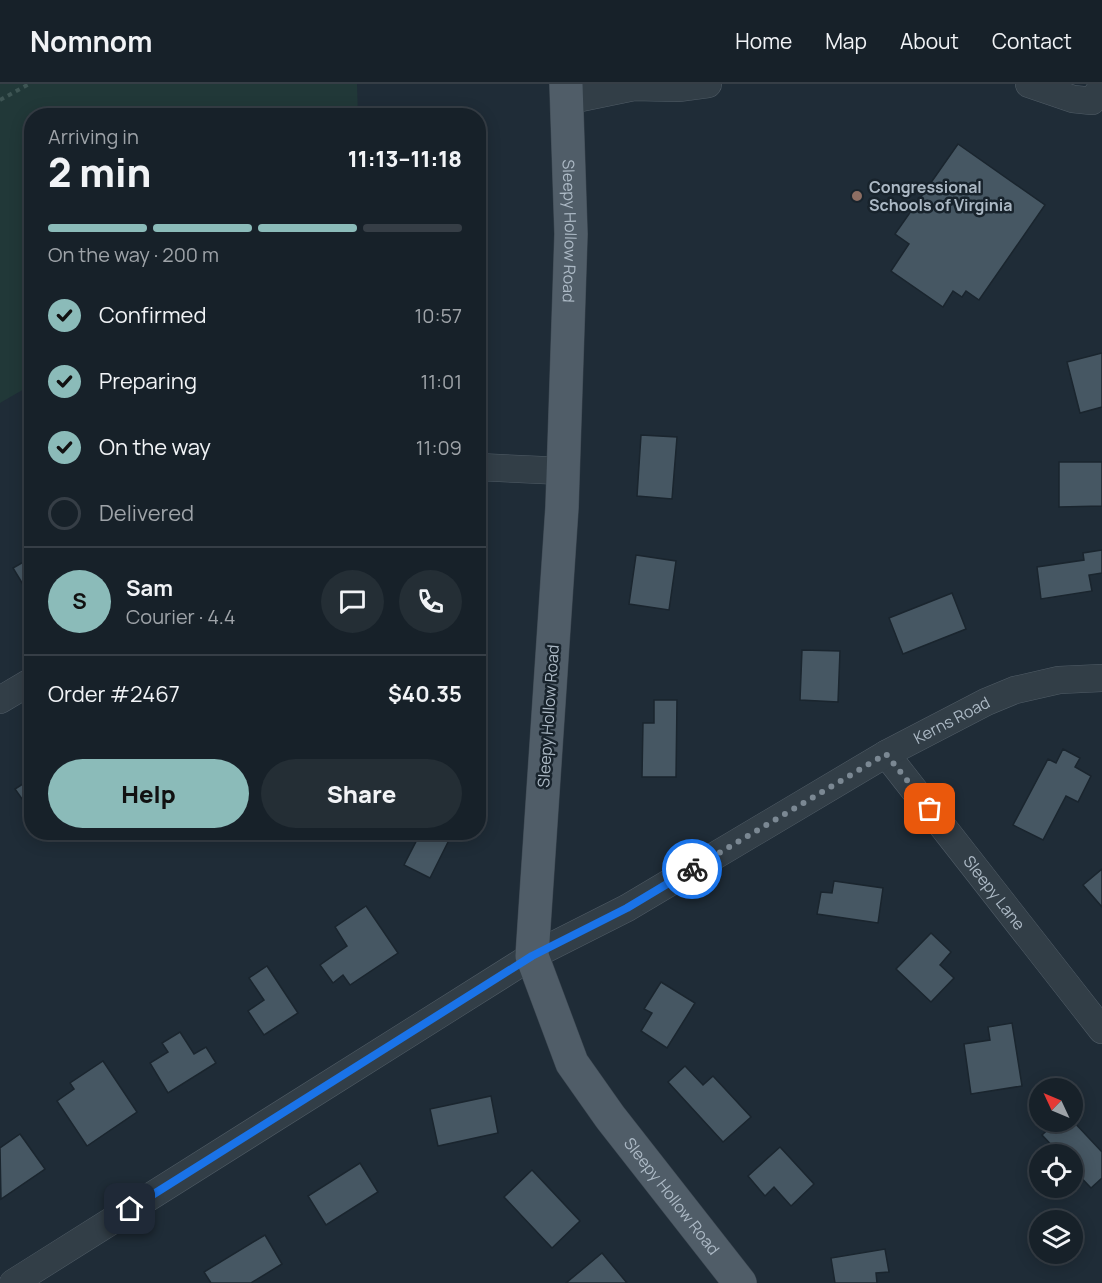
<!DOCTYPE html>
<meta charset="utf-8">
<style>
body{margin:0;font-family:Manrope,sans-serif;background:#242e35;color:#f1f3f6;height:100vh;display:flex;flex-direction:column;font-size:22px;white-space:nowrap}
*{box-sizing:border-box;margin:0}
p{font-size:20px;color:#9ea3a8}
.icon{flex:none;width:33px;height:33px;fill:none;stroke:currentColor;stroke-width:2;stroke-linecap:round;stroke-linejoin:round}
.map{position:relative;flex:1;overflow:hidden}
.details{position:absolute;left:24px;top:24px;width:462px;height:732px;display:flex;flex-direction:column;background:#172129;border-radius:24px;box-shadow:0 3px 15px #0003,0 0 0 2px #363e46}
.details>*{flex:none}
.needle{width:39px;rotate:314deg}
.controls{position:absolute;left:1029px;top:994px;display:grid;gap:12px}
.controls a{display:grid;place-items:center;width:54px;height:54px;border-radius:50%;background:#172129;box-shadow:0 3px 15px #0003,0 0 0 2px #363e46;font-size:30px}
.pin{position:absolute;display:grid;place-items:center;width:51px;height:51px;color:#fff;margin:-26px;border-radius:12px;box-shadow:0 3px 9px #0006}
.courier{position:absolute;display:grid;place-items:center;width:60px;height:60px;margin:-30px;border:4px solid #1a73e8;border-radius:50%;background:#fff;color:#222;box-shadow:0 2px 8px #0007}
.overview em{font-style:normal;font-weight:800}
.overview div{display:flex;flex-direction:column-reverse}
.overview{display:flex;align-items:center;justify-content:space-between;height:102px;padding:0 24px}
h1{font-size:39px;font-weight:800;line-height:45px}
.bar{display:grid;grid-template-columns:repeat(4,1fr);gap:9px 6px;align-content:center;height:72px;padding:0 24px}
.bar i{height:8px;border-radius:4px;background:#363e46}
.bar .on{background:#8bbbb9}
.bar p{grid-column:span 4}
.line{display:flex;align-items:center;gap:15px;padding:0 24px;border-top:2px solid #363e46}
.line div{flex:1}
.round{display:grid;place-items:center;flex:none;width:63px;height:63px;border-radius:32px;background:#242e35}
ol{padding:0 24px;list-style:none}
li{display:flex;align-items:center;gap:18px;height:66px}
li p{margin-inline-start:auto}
li .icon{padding:6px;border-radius:50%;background:#8bbbb9;color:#111;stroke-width:4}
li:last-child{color:#9ea3a8}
li i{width:33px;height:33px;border:3px solid #363e46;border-radius:50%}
.cta{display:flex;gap:12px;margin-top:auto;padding:12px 24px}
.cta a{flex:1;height:69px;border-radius:36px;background:#8bbbb9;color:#111;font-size:24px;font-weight:800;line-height:69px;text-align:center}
.cta a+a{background:#242e35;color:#f1f3f6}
header{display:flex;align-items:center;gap:36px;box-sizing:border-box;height:84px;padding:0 30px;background:#172129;border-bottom:2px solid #363e46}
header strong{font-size:28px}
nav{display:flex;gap:33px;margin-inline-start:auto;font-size:21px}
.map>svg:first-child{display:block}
.green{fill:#213838}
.building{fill:#465763;stroke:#1a252e;stroke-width:1.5}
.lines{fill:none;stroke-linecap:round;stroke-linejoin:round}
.minor-casing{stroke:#505c66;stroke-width:28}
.major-casing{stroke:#3c4751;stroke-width:34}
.path{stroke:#3e5554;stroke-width:4;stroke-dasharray:4.5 4.5;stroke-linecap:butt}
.minor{stroke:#323e47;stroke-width:27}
.major{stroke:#505d68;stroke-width:33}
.done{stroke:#7b8893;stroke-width:6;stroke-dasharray:0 10.8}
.route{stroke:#1a73e8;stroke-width:8}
.education-dot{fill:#8d6e63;stroke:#18232c;stroke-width:2}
.labels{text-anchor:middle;stroke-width:5;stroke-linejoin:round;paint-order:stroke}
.poi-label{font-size:16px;font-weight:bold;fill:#acb9c5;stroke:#18232c;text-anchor:start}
.street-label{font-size:16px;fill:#acb9c5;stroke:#18232c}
</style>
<header>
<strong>Nomnom</strong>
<nav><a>Home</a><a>Map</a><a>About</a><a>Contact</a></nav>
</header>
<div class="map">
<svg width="1102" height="1199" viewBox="0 0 1102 1199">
<rect width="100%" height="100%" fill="#1f2c37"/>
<polygon class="green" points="0,0 357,0 358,31 32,32 31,301 0,319"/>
<g class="building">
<polygon points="958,60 1045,121 979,216 966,207 962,213 953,207 943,223 891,187 909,160 895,150"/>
<polygon points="1102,269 1102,323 1080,329 1067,278"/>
<polygon points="641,351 677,353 672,415 637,412"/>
<polygon points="1059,378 1102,378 1102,422 1059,423"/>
<polygon points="1102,466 1102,489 1089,491 1092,507 1041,515 1037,483 1084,476 1083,469"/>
<polygon points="636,471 676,477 669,526 629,520"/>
<polygon points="32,473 32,511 30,512 13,484"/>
<polygon points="952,509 966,545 903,570 889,534"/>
<polygon points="802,566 840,567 838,618 800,616"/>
<polygon points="654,616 677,616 676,693 642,693 643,639 654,639"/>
<polygon points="1063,665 1080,674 1075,683 1091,692 1078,718 1066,712 1043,756 1013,741 1048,675 1056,679"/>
<polygon points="32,694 32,729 15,705"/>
<polygon points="421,748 453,748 430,794 404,781"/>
<polygon points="1102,785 1102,823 1083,801"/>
<polygon points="834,797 883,804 878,839 817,830 821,808 832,809"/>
<polygon points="366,822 398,869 350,901 343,891 333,899 320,881 347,862 335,843"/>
<polygon points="931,849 951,868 940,881 954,894 931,918 896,885"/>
<polygon points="267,882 298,929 264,951 248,927 264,916 249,894"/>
<polygon points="661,898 695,919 667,964 641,947 652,929 644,925"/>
<polygon points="1012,939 1022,1002 971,1010 964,960 990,956 988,943"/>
<polygon points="180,948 194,970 206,963 216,979 168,1009 150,979 168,968 162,959"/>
<polygon points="103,977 137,1028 87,1062 57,1017 74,1005 70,999"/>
<polygon points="685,982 703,1001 713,992 751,1033 723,1058 668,998"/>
<polygon points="491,1012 498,1049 438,1062 430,1025"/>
<polygon points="1072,1036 1102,1068 1102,1094 1091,1104 1072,1084 1072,1071 1061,1071 1042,1051 1056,1038"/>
<polygon points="20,1050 45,1085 1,1115 0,1064"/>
<polygon points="780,1063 814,1100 791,1122 774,1103 765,1112 748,1092"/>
<polygon points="360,1079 378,1108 326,1141 308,1112"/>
<polygon points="532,1086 580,1137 552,1164 504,1113"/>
<polygon points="265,1151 282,1180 251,1199 211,1199 204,1188"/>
<polygon points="885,1165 889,1188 876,1189 877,1199 835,1199 831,1174"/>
<polygon points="602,1169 627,1199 566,1199"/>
</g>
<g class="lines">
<defs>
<g id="minor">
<polyline points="1029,0 1073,15 1092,17 1102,3"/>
<polyline points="566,17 634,3 678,4 708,0"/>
<polyline points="478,383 563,387"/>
<polyline points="0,616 32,597"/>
<path id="s1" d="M886,670L1102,946"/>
<path id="s2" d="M13,1199L532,872L627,824L886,670L986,618L1015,606L1059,596L1102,594"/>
</g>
<g id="major">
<path id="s3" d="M566,0L571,150L562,423L532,872L572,979L610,1033L740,1199"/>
</g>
</defs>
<use href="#minor" class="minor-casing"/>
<use href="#major" class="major-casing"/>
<polyline class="path" points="0,16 29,0"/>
<use href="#minor" class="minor"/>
<use href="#major" class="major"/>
</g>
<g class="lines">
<polyline class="done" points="692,785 886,670 930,725"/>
<polyline class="route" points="130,1125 532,872 627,824 692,785"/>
</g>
<circle class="education-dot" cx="857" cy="112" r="6"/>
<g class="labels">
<g class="poi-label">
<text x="869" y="109">Congressional<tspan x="869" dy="18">Schools of Virginia</tspan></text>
</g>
<g class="street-label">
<text dy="6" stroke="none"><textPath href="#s3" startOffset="147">Sleepy Hollow Road</textPath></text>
<text transform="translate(548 632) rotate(-86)" y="6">Sleepy Hollow Road</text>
<text dy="6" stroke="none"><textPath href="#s2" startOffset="1095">Kerns Road</textPath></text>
<text dy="6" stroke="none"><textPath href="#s1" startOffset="176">Sleepy Lane</textPath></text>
<text dy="6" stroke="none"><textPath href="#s3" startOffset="1154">Sleepy Hollow Road</textPath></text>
</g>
</g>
</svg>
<div class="controls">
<a><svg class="needle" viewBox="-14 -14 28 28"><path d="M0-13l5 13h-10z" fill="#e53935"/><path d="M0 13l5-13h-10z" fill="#9ea3a8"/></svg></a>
<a><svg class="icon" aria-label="locate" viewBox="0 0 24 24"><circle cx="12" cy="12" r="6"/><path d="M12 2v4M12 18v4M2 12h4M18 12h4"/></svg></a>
<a><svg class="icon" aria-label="layers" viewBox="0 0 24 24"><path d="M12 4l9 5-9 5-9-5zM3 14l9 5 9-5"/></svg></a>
</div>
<div class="pin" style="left:930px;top:725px;background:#ea580c"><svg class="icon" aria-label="bag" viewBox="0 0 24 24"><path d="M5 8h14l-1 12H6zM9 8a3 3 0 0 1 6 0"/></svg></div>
<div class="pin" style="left:130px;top:1125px;background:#1f2937"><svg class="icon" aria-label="home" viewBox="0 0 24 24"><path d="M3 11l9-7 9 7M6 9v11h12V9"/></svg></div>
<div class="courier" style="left:692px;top:785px"><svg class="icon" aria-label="bike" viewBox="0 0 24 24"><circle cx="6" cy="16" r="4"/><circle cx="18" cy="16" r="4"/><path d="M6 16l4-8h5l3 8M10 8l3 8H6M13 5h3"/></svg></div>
<section class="details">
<div class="overview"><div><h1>2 min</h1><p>Arriving in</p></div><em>11:13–11:18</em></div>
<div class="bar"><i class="on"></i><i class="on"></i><i class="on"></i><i></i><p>On the way · 200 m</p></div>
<ol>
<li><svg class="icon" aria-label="check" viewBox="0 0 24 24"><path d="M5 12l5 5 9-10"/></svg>Confirmed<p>10:57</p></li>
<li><svg class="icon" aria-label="check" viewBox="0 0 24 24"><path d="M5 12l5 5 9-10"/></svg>Preparing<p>11:01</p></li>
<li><svg class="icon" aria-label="check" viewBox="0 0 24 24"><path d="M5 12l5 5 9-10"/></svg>On the way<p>11:09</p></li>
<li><i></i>Delivered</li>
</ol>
<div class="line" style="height:108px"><b class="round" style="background:#8bbbb9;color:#111">S</b><div><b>Sam</b><p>Courier · 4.4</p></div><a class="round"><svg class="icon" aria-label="chat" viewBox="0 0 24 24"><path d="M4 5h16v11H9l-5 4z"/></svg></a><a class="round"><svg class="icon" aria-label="phone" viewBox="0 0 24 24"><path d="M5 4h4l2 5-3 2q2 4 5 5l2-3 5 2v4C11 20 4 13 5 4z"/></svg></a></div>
<div class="line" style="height:78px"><div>Order #2467</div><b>$40.35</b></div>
<div class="cta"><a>Help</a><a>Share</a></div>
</section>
</div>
